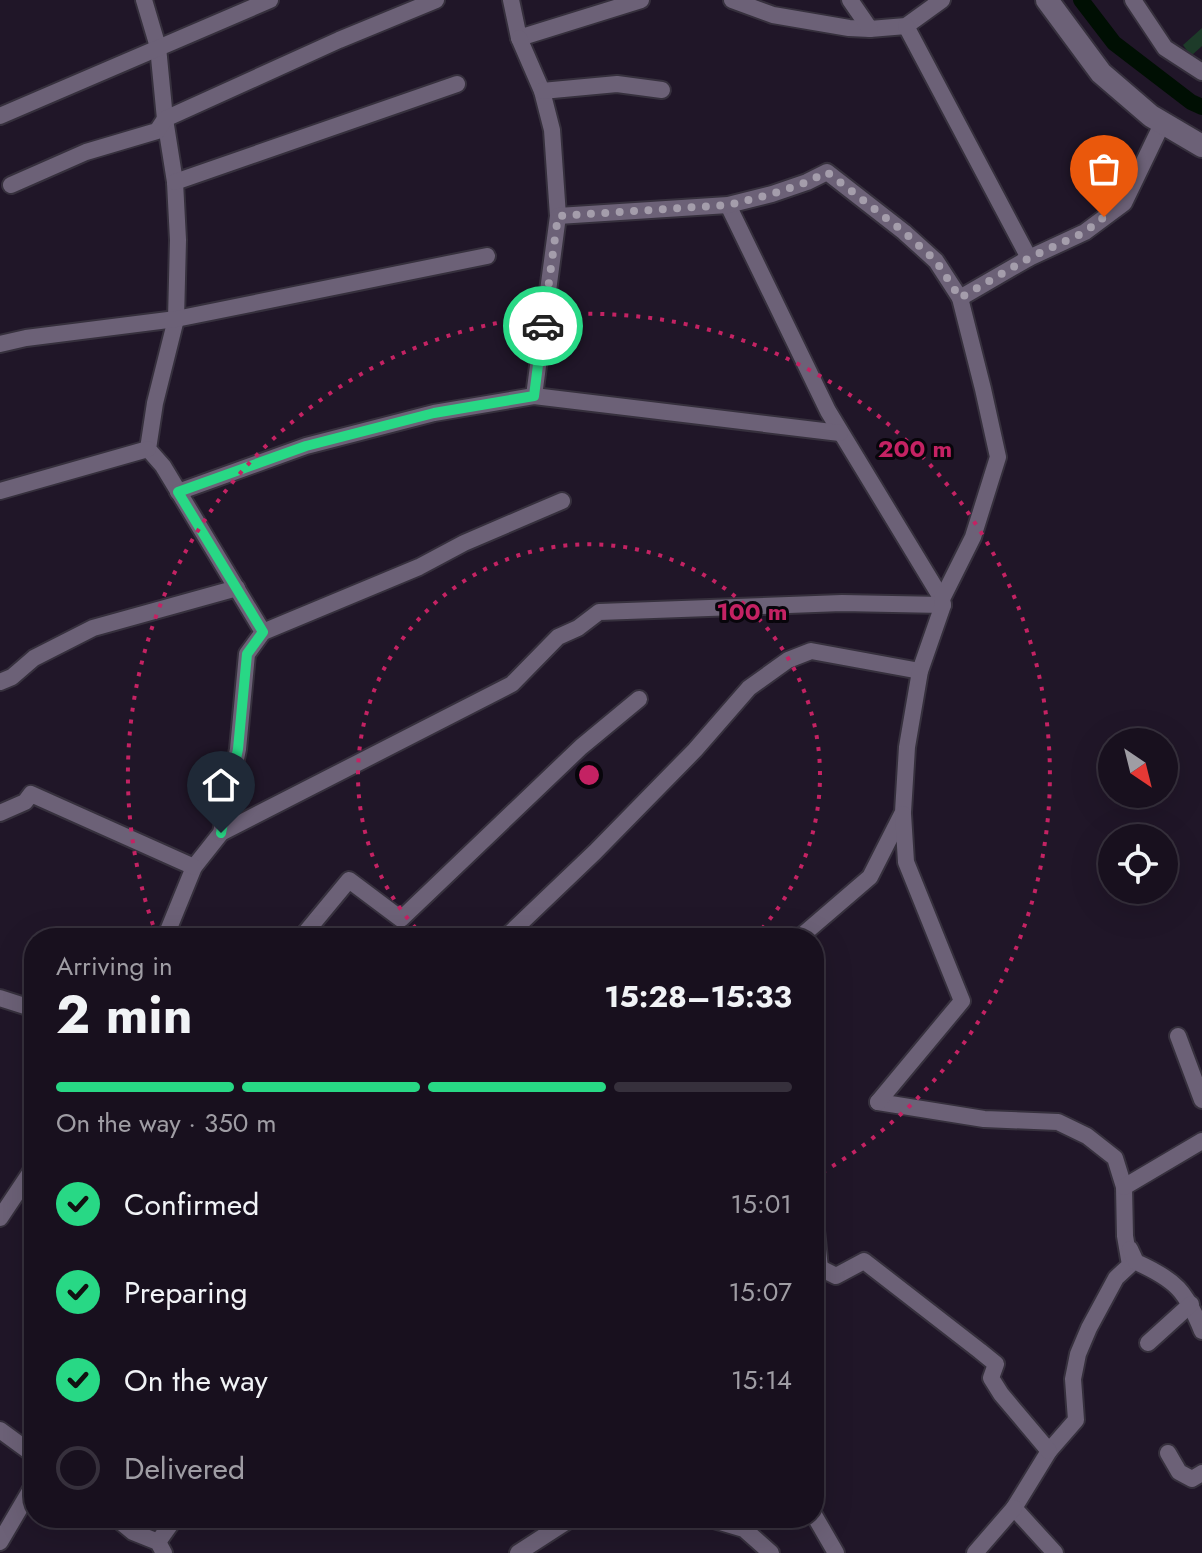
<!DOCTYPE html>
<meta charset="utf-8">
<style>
body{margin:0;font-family:Jost,sans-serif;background:#211927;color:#f1f3f6;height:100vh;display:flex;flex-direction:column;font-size:30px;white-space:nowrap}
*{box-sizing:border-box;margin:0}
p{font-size:26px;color:#9f9da4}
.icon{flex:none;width:44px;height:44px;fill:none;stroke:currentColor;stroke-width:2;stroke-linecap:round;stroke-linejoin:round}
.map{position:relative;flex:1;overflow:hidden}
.details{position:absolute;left:24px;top:928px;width:800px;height:600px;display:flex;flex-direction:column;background:#18101e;border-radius:32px;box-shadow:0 8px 32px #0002,0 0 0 2px #36303c}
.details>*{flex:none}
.needle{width:52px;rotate:145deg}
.buttons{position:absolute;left:1098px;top:728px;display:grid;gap:16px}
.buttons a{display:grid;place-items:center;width:80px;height:80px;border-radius:50%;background:#18101e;box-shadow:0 8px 32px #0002,0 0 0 2px #36303c;font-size:40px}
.pin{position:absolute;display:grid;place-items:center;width:68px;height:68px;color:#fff;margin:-82px -34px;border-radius:50% 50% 50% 0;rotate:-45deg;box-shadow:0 0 8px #0007}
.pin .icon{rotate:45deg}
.courier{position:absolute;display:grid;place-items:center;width:80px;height:80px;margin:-40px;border:6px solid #28d885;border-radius:50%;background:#fff;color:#222;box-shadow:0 2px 10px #0007}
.headline em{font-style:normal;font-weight:700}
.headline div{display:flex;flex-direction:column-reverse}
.headline{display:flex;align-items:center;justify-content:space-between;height:136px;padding:0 32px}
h1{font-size:52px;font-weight:700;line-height:60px}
.bar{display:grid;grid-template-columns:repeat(4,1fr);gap:12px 8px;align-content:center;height:96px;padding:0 32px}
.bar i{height:10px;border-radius:6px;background:#36303c}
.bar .current{background:#28d885}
.bar p{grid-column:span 4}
ol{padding:0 32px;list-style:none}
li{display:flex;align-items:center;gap:24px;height:88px}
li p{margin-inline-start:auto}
li .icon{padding:8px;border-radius:50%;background:#28d885;color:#111;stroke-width:4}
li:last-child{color:#9f9da4}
li i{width:44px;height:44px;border:4px solid #36303c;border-radius:50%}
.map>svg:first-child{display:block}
.green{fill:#1d3b29}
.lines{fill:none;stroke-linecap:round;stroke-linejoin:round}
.canal{stroke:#000f03;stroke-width:16}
.minor-casing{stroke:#36303d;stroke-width:20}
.tertiary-casing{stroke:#36303d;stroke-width:26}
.minor{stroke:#6c6177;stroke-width:16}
.tertiary{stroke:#6c6177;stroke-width:22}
.done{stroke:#a49dab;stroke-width:8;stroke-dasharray:0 14.4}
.route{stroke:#28d885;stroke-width:10}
.ring{fill:none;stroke:#c42263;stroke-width:4;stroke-dasharray:4 8}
.centre{fill:#c42263;stroke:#08050b;stroke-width:4}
.ring-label{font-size:24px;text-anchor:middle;font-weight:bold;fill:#c42263;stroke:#08050b;stroke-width:6;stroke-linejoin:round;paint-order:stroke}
</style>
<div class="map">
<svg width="1202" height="1553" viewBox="0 0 1202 1553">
<rect width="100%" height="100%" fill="#201628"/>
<polygon class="green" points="1202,28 1202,46 1191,56 1183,45"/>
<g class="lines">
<polyline class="canal" points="1081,0 1114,43 1191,102 1202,107"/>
<defs>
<g id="minor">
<polyline points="144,0 158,47 165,119 175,182 178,240 176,319 155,403 148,449 163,466 263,632 247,654 238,749 221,833 194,867 165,938"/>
<polyline points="511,0 519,38 641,0"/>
<polyline points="732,0 773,15 849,28 870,29 906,26 942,0"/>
<polyline points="850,0 870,29"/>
<polyline points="1133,0 1165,48 1202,72"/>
<polyline points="906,26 1029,258"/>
<polyline points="519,38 542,91 552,130 558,216 534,396"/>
<polyline points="542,91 617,84 662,90"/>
<polyline points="0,116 270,0"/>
<polyline points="175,182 457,84"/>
<polyline points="11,185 86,152 157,131 165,119 339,40 436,0"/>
<polyline points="728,205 828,411 942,599"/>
<polyline points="558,216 728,205 772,194 807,182 827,172 904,232 936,261 960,298 1029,258 1085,232 1124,203 1163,122"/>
<polyline points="0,344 26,338 176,319 487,256"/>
<polyline points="0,491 148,449"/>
<polyline points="178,492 306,446 434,413 534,396 840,433"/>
<polyline points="263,632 419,567 464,543 562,501"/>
<polyline points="0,682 12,677 34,658 93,628 237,588"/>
<polyline points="0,813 25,802 31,794 194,867"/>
<polyline points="221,833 512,684 558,637 578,628 599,612 842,603 943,605"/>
<polyline points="301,938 349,880 401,919 581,747 639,699"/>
<polyline points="505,938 595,852 695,750 749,688 788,660 811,651 920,671"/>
<polyline points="799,938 870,877 903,812 907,747 920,671 943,605 942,599 973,537 998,457 983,389 960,298"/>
<polyline points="0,998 34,1009"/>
<polyline points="1178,1036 1202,1100"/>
<polyline points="878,1102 984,1119 1058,1122 1087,1136 1115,1158 1124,1187 1125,1236 1130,1265 1116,1278 1089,1328 1078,1354 1073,1379 1076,1420 1049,1451 1014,1508 1055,1553"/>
<polyline points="878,1102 962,1001 906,862 903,814"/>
<polyline points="1124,1187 1202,1141"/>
<polyline points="814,1212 820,1268 817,1278 814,1279"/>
<polyline points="0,1218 34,1167"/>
<path d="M1130,1249L1136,1262C1176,1280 1186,1291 1202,1331"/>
<polyline points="820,1268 836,1276 864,1261 980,1351 996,1364 991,1378 1001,1394 1049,1451"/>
<polyline points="1148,1343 1191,1304"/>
<polyline points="0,1430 34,1455"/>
<polyline points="1168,1453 1179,1472 1192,1479 1202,1473"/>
<polyline points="814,1515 836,1553"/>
<polyline points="116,1518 133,1532 158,1542 164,1553"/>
<polyline points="707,1518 744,1529 771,1553"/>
<polyline points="0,1542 34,1484"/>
<polyline points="158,1542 175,1518"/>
<polyline points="518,1553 572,1518"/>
<polyline points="975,1553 1014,1508"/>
</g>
<polyline id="tertiary" points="1047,0 1101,73 1151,116 1202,146"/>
</defs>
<use href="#minor" class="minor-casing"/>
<use href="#tertiary" class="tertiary-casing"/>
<use href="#minor" class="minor"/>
<use href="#tertiary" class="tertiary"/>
</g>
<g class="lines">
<polyline class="done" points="543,326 558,216 728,205 772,194 807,182 827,172 904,232 936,261 960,298 1029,258 1085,232 1104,217"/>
<polyline class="route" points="221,833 238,749 247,654 263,632 178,492 306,446 434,413 534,396 543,326"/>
</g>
<g class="ring">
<path d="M424 937A231 231 0 1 1 754 937"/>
<path d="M157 936A461 461 0 1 1 816 1176"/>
</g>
<circle cx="589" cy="775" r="12" class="centre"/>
<g class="ring-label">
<text x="915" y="457">200 m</text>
<text x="752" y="620">100 m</text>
</g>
</svg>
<div class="buttons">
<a><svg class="needle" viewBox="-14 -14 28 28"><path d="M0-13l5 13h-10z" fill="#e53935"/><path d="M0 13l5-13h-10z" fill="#9f9da4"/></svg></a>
<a><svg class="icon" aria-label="locate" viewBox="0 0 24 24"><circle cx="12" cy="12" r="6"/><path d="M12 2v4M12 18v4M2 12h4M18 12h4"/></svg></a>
</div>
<div class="pin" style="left:1104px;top:217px;background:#ea580c"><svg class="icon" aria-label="bag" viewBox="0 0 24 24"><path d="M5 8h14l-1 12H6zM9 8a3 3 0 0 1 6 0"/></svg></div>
<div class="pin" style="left:221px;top:833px;background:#1f2937"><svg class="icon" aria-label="home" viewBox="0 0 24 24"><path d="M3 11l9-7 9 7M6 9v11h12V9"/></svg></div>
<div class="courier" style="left:543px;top:326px"><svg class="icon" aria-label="car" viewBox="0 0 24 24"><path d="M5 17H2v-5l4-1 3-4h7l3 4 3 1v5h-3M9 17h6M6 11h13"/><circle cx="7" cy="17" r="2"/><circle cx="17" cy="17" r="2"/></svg></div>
<section class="details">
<div class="headline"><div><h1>2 min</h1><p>Arriving in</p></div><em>15:28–15:33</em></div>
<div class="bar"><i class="current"></i><i class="current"></i><i class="current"></i><i></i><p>On the way · 350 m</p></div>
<ol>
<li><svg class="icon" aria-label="check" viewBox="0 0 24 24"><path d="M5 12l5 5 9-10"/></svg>Confirmed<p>15:01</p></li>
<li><svg class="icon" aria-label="check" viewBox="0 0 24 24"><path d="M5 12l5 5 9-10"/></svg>Preparing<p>15:07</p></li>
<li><svg class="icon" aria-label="check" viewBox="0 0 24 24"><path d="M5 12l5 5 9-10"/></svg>On the way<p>15:14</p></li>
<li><i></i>Delivered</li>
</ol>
</section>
</div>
